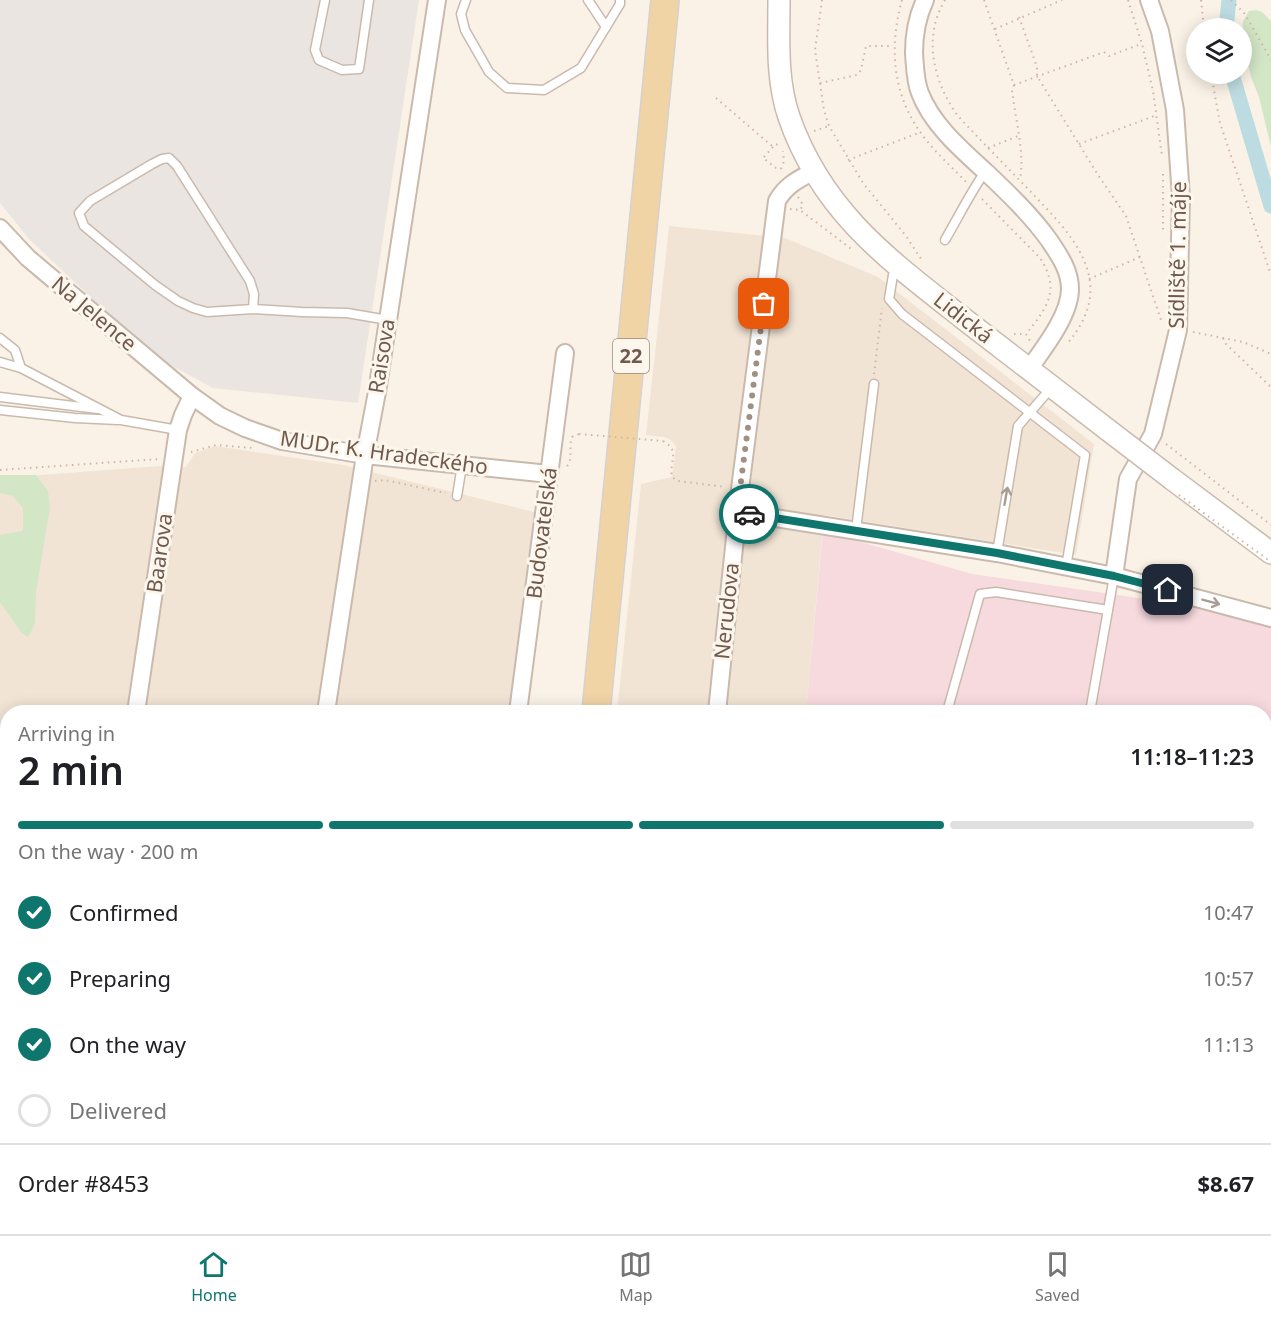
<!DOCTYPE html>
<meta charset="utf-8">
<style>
body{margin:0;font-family:"Noto Sans",sans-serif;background:#f2f2f2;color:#202124;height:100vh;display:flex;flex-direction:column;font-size:22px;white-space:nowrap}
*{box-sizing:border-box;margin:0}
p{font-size:20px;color:#757577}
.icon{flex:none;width:33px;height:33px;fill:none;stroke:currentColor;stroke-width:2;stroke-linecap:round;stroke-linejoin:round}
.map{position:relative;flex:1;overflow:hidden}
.drawer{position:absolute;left:0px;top:705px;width:1272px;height:530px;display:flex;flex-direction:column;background:#fff;border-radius:24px 24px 0 0;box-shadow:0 3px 15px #0003}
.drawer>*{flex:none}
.tools{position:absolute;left:1186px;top:18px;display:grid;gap:12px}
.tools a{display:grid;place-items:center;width:66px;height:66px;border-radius:50%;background:#fff;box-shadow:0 3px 15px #0003;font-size:30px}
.pin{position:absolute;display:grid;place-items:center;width:51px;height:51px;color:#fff;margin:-26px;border-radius:12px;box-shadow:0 3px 9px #0006}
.courier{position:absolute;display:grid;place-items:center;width:60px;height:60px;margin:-30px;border:4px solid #0f766e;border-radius:50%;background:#fff;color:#222;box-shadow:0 2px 8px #0007}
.head em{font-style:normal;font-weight:600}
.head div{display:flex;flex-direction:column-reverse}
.head{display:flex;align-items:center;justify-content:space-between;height:102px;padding:0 18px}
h1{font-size:39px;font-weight:600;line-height:45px}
.bar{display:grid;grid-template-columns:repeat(4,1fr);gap:9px 6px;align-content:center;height:72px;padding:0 18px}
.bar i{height:8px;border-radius:4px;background:#e0e0e0}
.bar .on{background:#0f766e}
.bar p{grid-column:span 4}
.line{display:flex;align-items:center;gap:15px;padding:0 18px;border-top:2px solid #e0e0e0}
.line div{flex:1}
ol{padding:0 18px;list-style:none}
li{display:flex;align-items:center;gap:18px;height:66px}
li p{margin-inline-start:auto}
li .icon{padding:6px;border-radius:50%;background:#0f766e;color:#fff;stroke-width:4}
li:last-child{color:#757577}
li i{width:33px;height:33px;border:3px solid #e0e0e0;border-radius:50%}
.menu{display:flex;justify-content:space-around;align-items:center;height:84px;border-top:2px solid #e0e0e0;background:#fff;font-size:16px;color:#757577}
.menu a{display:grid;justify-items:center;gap:3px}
.menu .on{color:#0f766e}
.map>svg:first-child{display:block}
.residential{fill:#f1e4d5}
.industrial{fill:#eae5e0}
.medical{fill:#f7dade}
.green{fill:#d3e6c6}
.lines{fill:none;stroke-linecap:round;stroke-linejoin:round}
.canal{stroke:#bddce1;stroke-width:15}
.service-casing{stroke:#cabaae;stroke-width:11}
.minor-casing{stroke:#cabaae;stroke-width:20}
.tertiary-casing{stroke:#cabaae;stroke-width:24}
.secondary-casing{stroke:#cfbcae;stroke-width:27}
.primary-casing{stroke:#d7d1cd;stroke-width:30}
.path{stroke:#d1b5a4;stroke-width:2;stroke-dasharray:1.5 4.5;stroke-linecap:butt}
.service{stroke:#fff;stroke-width:8}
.minor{stroke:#fff;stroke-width:16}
.tertiary{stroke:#fff;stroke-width:21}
.secondary{stroke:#fff;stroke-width:24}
.primary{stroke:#f1d4a6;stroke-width:27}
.tertiary-bridge-casing{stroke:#cabaae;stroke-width:24;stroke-linecap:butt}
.path-bridge{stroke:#d1b5a4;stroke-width:2;stroke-dasharray:1.5 4.5;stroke-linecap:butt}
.tertiary-bridge{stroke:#fff;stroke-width:21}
.oneway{stroke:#a99c95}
.done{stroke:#a08f83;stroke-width:6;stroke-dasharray:0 10.8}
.route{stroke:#0f766e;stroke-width:8}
.labels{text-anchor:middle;stroke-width:6;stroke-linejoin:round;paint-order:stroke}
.shield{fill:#fdf6ec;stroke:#9a897d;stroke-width:1.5}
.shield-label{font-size:20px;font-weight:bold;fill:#705a4e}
.street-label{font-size:21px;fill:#705a4e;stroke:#fdf6ec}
</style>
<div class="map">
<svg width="1271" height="1234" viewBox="0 0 1271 1234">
<rect width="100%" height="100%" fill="#faf2e6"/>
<g class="residential">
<polygon points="669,226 785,238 878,277 1094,444 1076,555 824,515 806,712 617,712 641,484 672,477 676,447 671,440 664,437 646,435"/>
<polygon points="215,446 343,465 534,512 538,524 511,712 8,712 7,1056 0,1055 0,478 160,466 186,467 195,453"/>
<polygon points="1271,1211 1271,1234 625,1234 625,1227 1264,1227 1265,1212"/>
<polygon points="72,1227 425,1227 429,1234 78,1234"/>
</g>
<polygon class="industrial" points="0,0 419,0 358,403 213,388 152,355 29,239 0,203"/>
<polygon class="medical" points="823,531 972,574 1146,599 1152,594 1271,626 1271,1187 1265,1188 1264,712 806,712"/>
<g class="green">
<polygon points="1256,10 1262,12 1271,21 1271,147 1259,97 1251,77 1242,38 1243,21 1249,11"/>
<polygon points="0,475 36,475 48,491 50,507 36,593 35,624 28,637 21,632 0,602 0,535 23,531 23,508 13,496 0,493"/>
<polygon points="0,1082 7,1083 8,1183 0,1190"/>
<polygon points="1271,1213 1271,1234 1193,1234 1200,1227 1264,1227 1265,1215"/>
<polygon points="515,1227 577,1227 574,1234 518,1234"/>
</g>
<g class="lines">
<g class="canal">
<polyline points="1226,28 1229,0"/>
<polyline points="1232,74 1271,206"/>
</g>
<defs>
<g id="service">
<polyline points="325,0 315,50 319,60 342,70 359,69 369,0"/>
<polyline points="466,0 461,14 465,30 489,72 507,88 544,90 581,68 620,4 620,0"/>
<polyline points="588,0 606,27"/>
<path d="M945,240C958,218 970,193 985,172"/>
<polyline points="897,267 893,275 889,299 902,314 1085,455 1066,567"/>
<polyline points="253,309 254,294 250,281 177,166 169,158 162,159 152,164 90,201 79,213 84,226 155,285 178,301 193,308 207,312 253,309 302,312 347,313 388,320"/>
<polyline points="0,338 15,350 21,368"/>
<polyline points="0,362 21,368 121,420 178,430"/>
<polyline points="0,397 98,409"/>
<polyline points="0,410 75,418 118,420"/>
<polyline points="457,496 462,465"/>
<polyline points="856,530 874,384"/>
<polyline points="997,553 1018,426 1052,387"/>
<polyline points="947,712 980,594 996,592 1108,610"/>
<polyline points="1090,712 1114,576"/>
<polyline points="1264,756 1271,752"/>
<polyline points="1264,841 1271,849"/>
<polyline points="1264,920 1271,916"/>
</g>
<g id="minor">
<path d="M925,0C917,17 914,35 914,53C915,66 915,81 920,93C932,125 963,151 987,173C1009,194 1031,215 1049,240C1059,255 1070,270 1070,289C1070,315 1044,348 1029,369"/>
<polyline points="0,228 28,258 192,396 220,416 245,428 282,441 365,455 549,474"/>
<polyline points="737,512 997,553 1114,576 1271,618"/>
<polyline points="1114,576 1128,479 1153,434 1178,330 1181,197 1175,110 1160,31 1149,0"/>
<polyline points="136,712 178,430 183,415 192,396"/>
<polyline points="326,712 365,455 377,392 437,0"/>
<polyline points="518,712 565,353"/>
<path d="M717,712L740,489L777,201C786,185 799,179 814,171"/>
<polyline points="0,857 8,868"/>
<polyline points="441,1227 446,1234"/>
<polyline points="1179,1227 1180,1234"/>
<polyline points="332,1234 343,1227"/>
<polyline points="779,1234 780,1227"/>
</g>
<g id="tertiary">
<path d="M779,0C779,39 776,79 789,117C822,212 889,260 964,319C1012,356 1060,393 1108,430"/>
<polyline points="1172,479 1271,553"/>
<polyline points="1264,1202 1271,1200"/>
</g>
<polyline id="secondary" points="0,1064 8,1065"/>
<g id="primary">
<polyline points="596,712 665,0"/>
<polyline points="502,1227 504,1234"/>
<polyline points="587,1234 590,1227"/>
</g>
</defs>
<use href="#service" class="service-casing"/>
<use href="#minor" class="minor-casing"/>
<use href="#tertiary" class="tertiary-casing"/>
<use href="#secondary" class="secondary-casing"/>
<use href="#primary" class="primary-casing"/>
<g class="path">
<polyline points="822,0 815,50 824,110 829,126 863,183 906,236 923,262"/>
<path d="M902,0C888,50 893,100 927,141C939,156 953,168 966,182"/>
<path d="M945,0C922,38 934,83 958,116C981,141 1005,165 1028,189C1072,235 1121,282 1066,345"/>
<polyline points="984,0 1014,85 1104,52 1109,56 1141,44"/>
<polyline points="1128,0 1142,44 1153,91 1162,156"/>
<polyline points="1201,0 1204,28"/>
<polyline points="1231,0 1245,14 1271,60"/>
<polyline points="1019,17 1037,67 1037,76 1098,175 1126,216 1161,320 1163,321"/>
<polyline points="995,29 1062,0"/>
<polyline points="1211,74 1220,123 1271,275"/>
<polyline points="820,83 857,75 861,70 866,46 893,46"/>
<path d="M1014,85L1012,90C1015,117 1025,154 1020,179"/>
<polyline points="716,98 772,146 781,143"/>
<polyline points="814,131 829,126"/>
<polyline points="1079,144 1157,115"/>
<polyline points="773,147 763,158 776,168 781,169"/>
<polyline points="988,148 1018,136"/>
<polyline points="848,160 921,132"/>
<polyline points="781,169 784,161 783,151"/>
<polyline points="1163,174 1163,234"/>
<polyline points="798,197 803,205 800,210"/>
<path d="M982,199L1040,258C1061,290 1047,308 1026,334"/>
<polyline points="790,209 800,210 854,251"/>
<polyline points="1089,279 1140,257"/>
<polyline points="1193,332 1243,342 1271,354"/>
<polyline points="1014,334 1026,334 1030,341"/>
<polyline points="1223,338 1226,344 1271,387"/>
<polyline points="874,374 882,308"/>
<path d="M663,441C681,451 669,460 672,477L678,481L725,487"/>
<polyline points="1166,444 1271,525"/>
<polyline points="191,452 216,445 253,448"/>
<path d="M567,466L569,464C572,454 569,446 572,437L579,434"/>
<polyline points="0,470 159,459"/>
<polyline points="375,481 385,480 446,493"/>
<polyline points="1264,870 1266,858"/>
<polyline points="479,1227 481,1234"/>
<polyline points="1148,1227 1160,1230 1164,1234"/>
<polyline points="610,1234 616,1227"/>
<polyline points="1196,1234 1205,1227"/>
</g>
<use href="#service" class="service"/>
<use href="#minor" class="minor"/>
<use href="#tertiary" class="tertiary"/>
<use href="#secondary" class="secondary"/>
<use href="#primary" class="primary"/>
<defs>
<polyline id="tertiary-bridge" points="1108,430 1172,479"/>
</defs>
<use href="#tertiary-bridge" class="tertiary-bridge-casing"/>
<g class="path-bridge">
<polyline points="579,434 663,441"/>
<polyline points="1179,495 1271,562"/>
</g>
<use href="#tertiary-bridge" class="tertiary-bridge"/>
</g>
<defs><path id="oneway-shaft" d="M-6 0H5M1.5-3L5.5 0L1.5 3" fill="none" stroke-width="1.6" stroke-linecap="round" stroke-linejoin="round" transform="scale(1.5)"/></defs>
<g class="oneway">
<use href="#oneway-shaft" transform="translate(1006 496) rotate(-80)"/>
<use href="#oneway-shaft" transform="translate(1211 602) rotate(15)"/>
</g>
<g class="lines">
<polyline class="done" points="749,514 737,512 764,304"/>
<polyline class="route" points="749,514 997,553 1114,576 1168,590"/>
</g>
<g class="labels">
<rect class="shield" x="613" y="339" width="36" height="34" rx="4.5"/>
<g class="shield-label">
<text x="631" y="363">22</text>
</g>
<g class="street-label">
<text transform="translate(1178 255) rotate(-89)" y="7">Sídliště 1. máje</text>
<text transform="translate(94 314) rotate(40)" y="7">Na Jelence</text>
<text transform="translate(963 318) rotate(38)" y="7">Lidická</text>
<text transform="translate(382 356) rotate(-81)" y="7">Raisova</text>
<text transform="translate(384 453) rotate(8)" y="7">MUDr. K. Hradeckého</text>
<text transform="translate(542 533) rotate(-83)" y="7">Budovatelská</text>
<text transform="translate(160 553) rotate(-82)" y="7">Baarova</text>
<text transform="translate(727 611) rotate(-84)" y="7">Nerudova</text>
</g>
</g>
</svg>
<div class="tools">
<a><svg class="icon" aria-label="layers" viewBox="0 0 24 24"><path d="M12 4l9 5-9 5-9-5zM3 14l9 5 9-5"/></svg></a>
</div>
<div class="pin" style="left:764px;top:304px;background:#ea580c"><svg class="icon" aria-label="bag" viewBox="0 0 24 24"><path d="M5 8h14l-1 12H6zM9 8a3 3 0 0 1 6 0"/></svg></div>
<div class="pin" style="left:1168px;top:590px;background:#1f2937"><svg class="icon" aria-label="home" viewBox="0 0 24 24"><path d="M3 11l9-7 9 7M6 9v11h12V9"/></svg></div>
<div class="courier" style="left:749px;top:514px"><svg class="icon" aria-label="car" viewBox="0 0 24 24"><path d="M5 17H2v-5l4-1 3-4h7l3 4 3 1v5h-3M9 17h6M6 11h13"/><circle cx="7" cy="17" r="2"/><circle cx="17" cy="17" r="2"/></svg></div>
<section class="drawer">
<div class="head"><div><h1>2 min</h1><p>Arriving in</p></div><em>11:18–11:23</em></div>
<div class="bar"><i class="on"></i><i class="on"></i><i class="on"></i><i></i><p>On the way · 200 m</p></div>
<ol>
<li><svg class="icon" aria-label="check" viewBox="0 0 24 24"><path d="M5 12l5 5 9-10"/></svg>Confirmed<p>10:47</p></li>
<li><svg class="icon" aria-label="check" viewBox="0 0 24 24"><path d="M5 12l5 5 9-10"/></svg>Preparing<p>10:57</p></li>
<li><svg class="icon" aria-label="check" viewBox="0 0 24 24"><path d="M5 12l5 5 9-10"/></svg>On the way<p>11:13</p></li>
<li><i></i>Delivered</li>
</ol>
<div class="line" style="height:78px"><div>Order #8453</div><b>$8.67</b></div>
</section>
</div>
<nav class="menu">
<a class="on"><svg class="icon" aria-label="home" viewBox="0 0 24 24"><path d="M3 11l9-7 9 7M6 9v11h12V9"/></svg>Home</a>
<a><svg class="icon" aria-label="map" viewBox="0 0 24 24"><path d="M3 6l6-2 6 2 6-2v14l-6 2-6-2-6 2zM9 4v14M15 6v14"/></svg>Map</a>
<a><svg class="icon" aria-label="saved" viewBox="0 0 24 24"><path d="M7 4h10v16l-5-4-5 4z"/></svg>Saved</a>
</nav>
